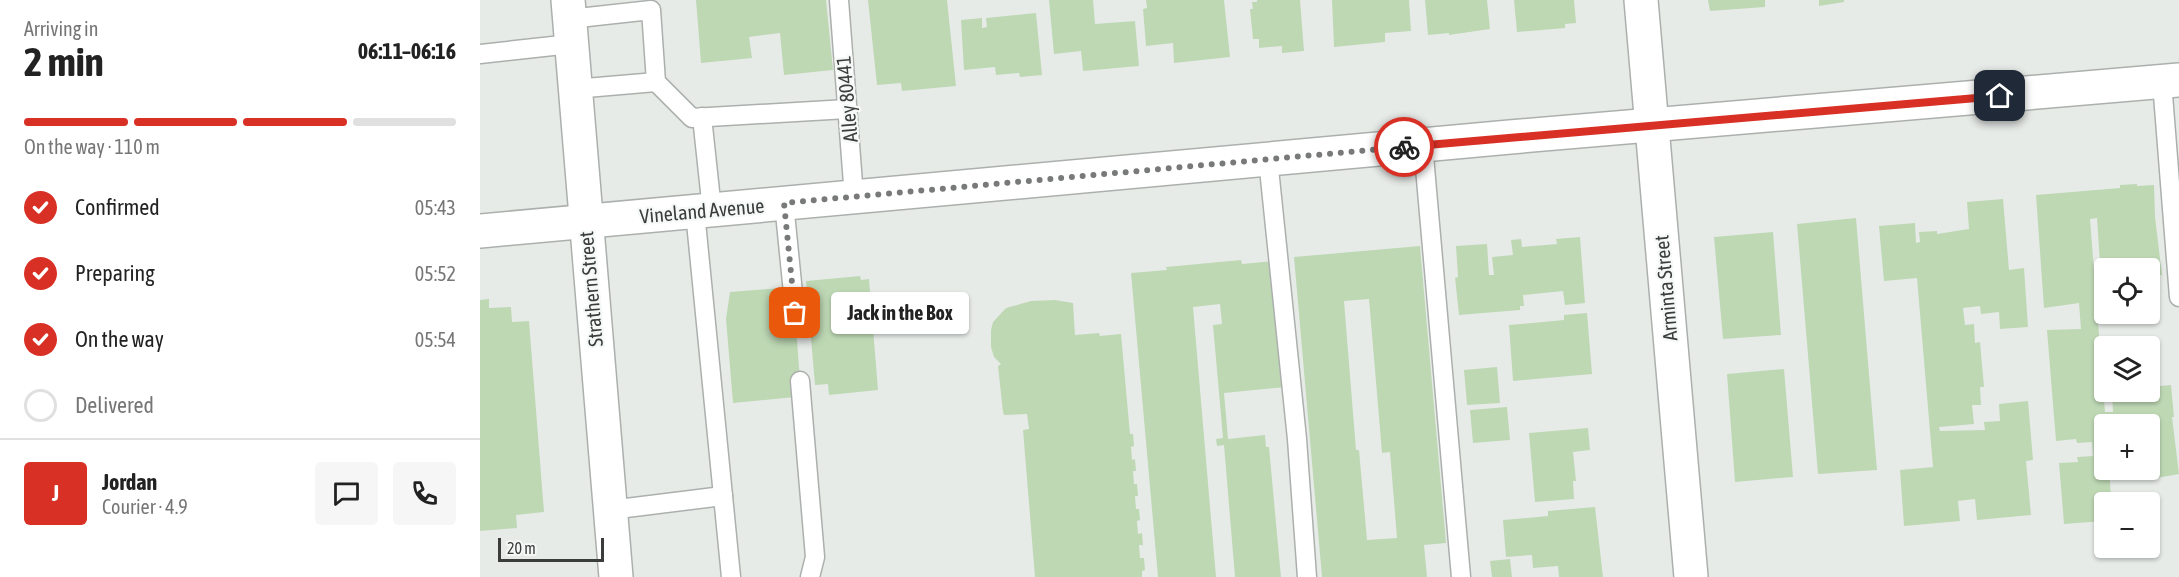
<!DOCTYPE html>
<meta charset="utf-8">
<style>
body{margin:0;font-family:"Asap Condensed",sans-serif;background:#f6f6f6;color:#222;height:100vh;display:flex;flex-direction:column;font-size:22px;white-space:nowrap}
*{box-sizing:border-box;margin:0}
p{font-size:20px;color:#767676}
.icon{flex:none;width:33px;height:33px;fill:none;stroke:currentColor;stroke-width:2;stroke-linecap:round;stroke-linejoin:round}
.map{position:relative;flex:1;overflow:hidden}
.details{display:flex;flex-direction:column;background:#fff;width:480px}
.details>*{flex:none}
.fabs{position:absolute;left:1614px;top:258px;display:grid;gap:12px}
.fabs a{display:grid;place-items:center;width:66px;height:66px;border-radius:6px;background:#fff;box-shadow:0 2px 4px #0004;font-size:30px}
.scale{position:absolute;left:18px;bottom:15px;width:106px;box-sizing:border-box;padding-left:6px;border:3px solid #3b3d3c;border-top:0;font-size:16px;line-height:21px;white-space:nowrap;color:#3b3d3c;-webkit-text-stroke:4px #f4f8f6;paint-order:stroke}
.pin{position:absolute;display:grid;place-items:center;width:51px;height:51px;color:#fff;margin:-26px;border-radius:12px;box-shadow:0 3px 9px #0006}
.courier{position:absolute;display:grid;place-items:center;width:60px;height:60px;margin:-30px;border:4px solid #d93025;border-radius:50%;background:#fff;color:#222;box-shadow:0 2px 8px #0007}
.bubble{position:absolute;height:42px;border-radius:6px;background:#fff;box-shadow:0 2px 4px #0004;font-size:20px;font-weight:700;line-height:42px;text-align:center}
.summary em{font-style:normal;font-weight:700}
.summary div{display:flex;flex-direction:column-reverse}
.summary{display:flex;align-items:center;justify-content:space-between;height:102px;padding:0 24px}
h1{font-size:39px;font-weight:700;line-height:45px}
.bar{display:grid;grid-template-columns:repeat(4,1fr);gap:9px 6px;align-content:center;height:72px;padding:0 24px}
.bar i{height:8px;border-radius:4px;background:#e0e0e0}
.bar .current{background:#d93025}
.bar p{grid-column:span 4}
.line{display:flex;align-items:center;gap:15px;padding:0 24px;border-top:2px solid #e0e0e0}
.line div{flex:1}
.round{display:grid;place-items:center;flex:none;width:63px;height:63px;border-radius:6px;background:#f6f6f6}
ol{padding:0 24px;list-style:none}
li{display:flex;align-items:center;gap:18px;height:66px}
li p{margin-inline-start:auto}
li .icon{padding:6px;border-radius:50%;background:#d93025;color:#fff;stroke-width:4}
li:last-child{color:#767676}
li i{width:33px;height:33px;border:3px solid #e0e0e0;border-radius:50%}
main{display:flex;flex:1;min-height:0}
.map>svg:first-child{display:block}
.building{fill:#bed8b4;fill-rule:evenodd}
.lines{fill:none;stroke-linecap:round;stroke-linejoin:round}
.lane-casing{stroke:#acb0ad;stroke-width:21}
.street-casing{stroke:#acb0ad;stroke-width:36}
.secondary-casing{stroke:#acb0ad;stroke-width:36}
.lane{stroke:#fff;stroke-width:18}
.street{stroke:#fff;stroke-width:33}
.secondary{stroke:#fff;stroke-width:33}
.done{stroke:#777a78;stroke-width:6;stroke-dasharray:0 10.8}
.route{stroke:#d93025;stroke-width:8}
.labels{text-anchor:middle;stroke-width:4.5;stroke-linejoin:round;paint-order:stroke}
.street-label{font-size:20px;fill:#3b3d3c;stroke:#f4f8f6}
</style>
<main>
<section class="details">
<div class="summary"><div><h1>2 min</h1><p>Arriving in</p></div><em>06:11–06:16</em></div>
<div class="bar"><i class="current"></i><i class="current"></i><i class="current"></i><i></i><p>On the way · 110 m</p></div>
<ol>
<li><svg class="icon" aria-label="check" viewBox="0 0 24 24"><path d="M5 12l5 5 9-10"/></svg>Confirmed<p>05:43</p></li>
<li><svg class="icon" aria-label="check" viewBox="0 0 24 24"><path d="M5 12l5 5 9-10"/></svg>Preparing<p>05:52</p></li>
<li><svg class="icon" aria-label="check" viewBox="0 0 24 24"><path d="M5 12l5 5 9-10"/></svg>On the way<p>05:54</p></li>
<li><i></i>Delivered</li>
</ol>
<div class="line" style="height:108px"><b class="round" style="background:#d93025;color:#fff">J</b><div><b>Jordan</b><p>Courier · 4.9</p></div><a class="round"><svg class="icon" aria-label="chat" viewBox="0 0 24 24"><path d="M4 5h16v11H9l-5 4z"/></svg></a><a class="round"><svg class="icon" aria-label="phone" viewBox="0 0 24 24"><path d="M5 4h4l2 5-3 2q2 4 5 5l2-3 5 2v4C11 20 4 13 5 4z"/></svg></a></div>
</section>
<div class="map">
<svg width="1699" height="577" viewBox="0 0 1699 577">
<rect width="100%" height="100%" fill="#e7ebe8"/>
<g class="building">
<polygon points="216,0 346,0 353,70 304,75 300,33 269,37 272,58 221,63"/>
<polygon points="388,0 467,0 476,86 422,91 421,83 397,85"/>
<polygon points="569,0 613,0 615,24 655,21 659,66 603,71 601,51 574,54"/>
<polygon points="666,0 744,0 750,57 694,63 693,43 666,46 663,9 667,8"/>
<polygon points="777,0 820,0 824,51 802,53 802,46 779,48 779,39 773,39 770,9 773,9 772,2 777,2"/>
<polygon points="852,0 929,0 931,31 905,33 905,42 854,47"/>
<polygon points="945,0 1007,0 1010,29 969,35 969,33 948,35"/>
<polygon points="1034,0 1094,0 1096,23 1085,24 1085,28 1037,32"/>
<polygon points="1228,0 1285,0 1285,7 1230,11"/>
<polygon points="1339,0 1364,0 1364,2 1339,6"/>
<polygon points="556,13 562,75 540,77 539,73 516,75 515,67 484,70 481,20 502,18 502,28 507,27 506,18"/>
<path d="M1657,184V186L1674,185L1675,217L1682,275H1670V268H1624V279H1621L1617,218L1610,219L1625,412H1633L1632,392H1670V387L1691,385L1694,417H1692L1699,474L1665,480V478L1630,480L1631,502H1624V521L1584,524L1579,463L1598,462L1597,457L1613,456L1612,442L1597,443L1596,439L1576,441L1567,330L1601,329L1599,303L1564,308L1556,195L1640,188V185ZM1624,424H1670V470H1624Z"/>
<polygon points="1523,199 1529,270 1544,268 1548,327 1520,329 1519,312 1501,314 1500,306 1483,308 1485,325 1494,324 1495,343 1500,342 1504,387 1500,387 1501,405 1492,405 1494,424 1459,427 1460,431 1505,430 1504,422 1520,421 1519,404 1548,401 1553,460 1546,461 1551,515 1497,520 1495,499 1478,501 1480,521 1424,526 1420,470 1453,467 1437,278 1404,281 1399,226 1435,223 1436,243 1440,242 1439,232 1457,231 1457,234 1489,229 1487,202"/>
<polygon points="1376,218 1397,470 1338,474 1317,224"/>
<polygon points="1293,232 1301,335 1243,339 1234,237"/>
<polygon points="1100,237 1105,303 1085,305 1083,291 1043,295 1044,306 1040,306 1040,310 979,315 975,278 978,277 976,246 1007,244 1009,275 1014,275 1012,257 1033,255 1031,240 1041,239 1042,247 1077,244 1076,239"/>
<path d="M940,246L966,543L944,545L947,577H842L814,257ZM889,299L902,453L910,452L917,538L887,540L879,450H876L864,301Z"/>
<polygon points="761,260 762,264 795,261 806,387 744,393 748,439 785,435 786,447 789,447 801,577 755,577 744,445 737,446 736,439 743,438 733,325 742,324 740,304 713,307 736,577 678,577 651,273 687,270 686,267"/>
<polygon points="380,276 381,280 389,279 398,390 349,395 348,384 335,385 326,281"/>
<polygon points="300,288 308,313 315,313 320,381 315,397 253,403 246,319 250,292"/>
<polygon points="9,299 9,308 31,307 32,322 49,321 64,512 36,515 37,528 0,531 0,300"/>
<polygon points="575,300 593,303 595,335 619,333 620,336 641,334 650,434 653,434 654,446 651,447 652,460 655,459 656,471 653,471 654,484 657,484 658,496 655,496 656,509 659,509 660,520 657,521 658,534 662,533 663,545 659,545 660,558 664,558 665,570 662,571 662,577 555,577 543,430 549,429 547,414 524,415 523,412 518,366 521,364 514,357 511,347 511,330 513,322 526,308 551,301"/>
<polygon points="1107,313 1112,374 1033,381 1029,325 1084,320 1084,315"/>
<polygon points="1017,367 1020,403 987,405 984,370"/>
<polygon points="1304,369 1313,477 1255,482 1247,374"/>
<polygon points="1027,407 1030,440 993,443 990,410"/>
<polygon points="1108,428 1110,450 1093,452 1096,481 1093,481 1094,499 1055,502 1049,433"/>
<polygon points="1115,507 1123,577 1079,577 1078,566 1053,568 1052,555 1026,557 1023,520 1068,516 1068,511"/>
<polygon points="1030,559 1032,577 1012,577 1010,561"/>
</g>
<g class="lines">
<defs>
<g id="lane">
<polyline points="359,0 374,197"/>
<polyline points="89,19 171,10 176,82 212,118 367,109"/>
<polyline points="0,54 91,44"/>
<polyline points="1682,82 1699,297"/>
<polyline points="94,89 176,82"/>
<polyline points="222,117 232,210"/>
<polyline points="943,145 981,577"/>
<polyline points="788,159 817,439 827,577"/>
<polyline points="304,203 315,313"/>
<polyline points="215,212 251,577"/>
<polyline points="320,381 335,557 330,577"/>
<polyline points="130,510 243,496"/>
</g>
<polyline id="street" points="1161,0 1211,577"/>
<g id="secondary">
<polyline points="88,0 136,577"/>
<polyline points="0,231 1030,137 1699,80"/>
</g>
</defs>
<use href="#lane" class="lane-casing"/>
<use href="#street" class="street-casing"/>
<use href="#secondary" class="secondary-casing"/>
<use href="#lane" class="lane"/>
<use href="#street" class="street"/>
<use href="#secondary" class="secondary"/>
</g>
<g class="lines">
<polyline class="done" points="315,313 304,203 924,147"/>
<polyline class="route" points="924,147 1520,96"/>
</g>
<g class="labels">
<g class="street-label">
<text transform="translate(367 99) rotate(-95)" y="7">Alley 80441</text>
<text transform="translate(222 211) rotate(-5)" y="7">Vineland Avenue</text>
<text transform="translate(1186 288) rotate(-95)" y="7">Arminta Street</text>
<text transform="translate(111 289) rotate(-95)" y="7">Strathern Street</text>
</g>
</g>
</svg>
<div class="fabs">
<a><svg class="icon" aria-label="locate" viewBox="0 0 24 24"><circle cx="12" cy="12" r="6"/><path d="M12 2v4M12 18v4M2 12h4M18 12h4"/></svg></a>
<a><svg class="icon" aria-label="layers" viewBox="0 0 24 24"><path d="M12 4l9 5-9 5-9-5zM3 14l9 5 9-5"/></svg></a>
<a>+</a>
<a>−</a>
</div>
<div class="scale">20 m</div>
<div class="pin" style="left:315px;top:313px;background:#ea580c"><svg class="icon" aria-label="bag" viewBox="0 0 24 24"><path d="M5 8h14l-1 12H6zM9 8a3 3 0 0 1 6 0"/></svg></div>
<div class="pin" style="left:1520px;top:96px;background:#1f2937"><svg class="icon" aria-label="home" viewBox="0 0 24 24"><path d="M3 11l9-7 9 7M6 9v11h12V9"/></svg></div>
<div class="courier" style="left:924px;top:147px"><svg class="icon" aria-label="bike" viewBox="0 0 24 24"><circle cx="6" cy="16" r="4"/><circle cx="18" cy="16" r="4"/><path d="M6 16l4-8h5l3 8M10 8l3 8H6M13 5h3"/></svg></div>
<div class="bubble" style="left:351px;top:292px;width:138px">Jack in the Box</div>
</div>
</main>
